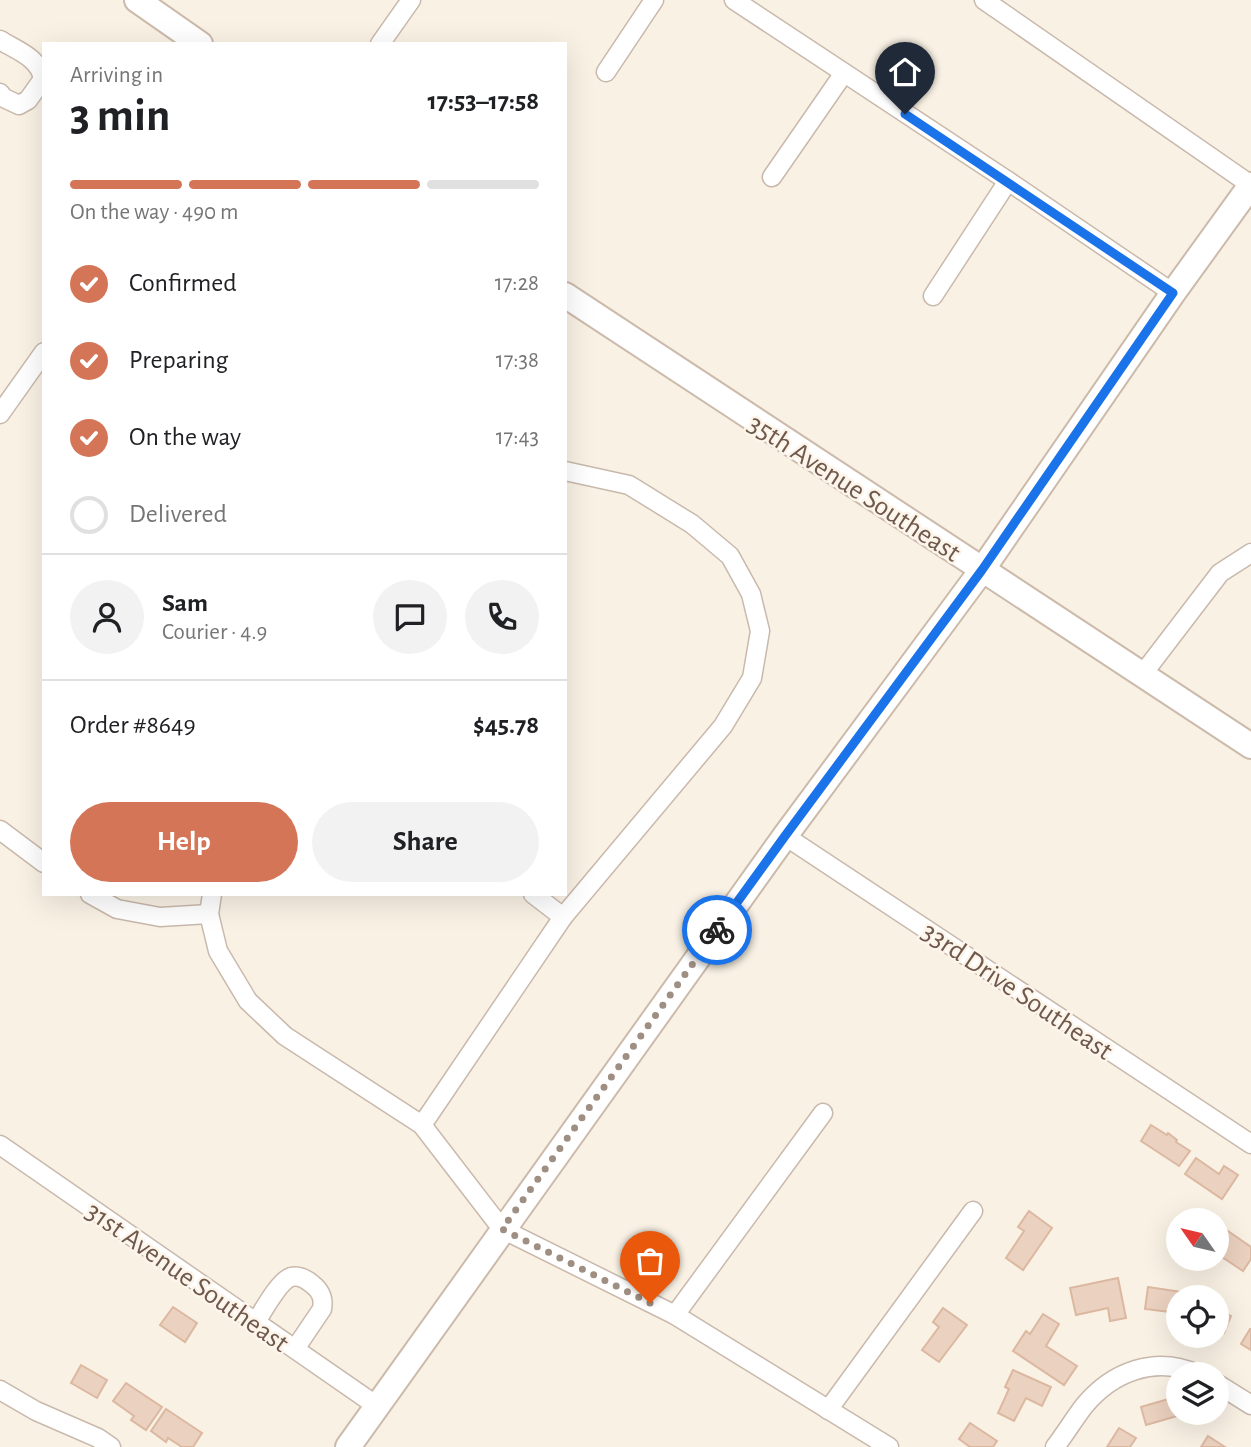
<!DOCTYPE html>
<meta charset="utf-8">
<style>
body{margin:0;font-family:"Alegreya Sans",sans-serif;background:#f2f2f2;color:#202124;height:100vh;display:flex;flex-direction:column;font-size:26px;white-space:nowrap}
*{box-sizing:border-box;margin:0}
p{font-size:23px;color:#757577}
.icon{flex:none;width:38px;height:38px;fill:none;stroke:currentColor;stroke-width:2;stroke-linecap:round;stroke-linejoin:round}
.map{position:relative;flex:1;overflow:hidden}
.drawer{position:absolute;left:42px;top:42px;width:525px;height:854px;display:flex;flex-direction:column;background:#fff;border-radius:0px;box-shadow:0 7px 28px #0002}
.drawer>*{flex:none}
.needle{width:46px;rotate:304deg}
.buttons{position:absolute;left:1166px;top:1208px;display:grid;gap:14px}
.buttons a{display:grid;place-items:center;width:63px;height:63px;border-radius:50%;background:#fff;box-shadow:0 7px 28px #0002;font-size:35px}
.pin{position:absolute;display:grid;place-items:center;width:60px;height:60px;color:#fff;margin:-72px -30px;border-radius:50% 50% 50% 0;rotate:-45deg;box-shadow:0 0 7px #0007}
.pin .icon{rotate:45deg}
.courier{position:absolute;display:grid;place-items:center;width:70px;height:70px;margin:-35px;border:5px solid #1a73e8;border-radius:50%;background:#fff;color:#222;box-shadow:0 2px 9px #0007}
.headline em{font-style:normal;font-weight:700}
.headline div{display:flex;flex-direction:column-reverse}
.headline{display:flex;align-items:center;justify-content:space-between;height:119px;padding:0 28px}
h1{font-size:46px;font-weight:700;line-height:52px}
.bar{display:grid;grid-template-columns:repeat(4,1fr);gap:10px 7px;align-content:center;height:84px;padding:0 28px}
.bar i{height:9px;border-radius:5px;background:#e0e0e0}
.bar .on{background:#d57557}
.bar p{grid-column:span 4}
.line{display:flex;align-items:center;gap:18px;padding:0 28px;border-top:2px solid #e0e0e0}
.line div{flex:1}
.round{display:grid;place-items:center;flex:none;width:74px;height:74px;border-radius:37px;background:#f2f2f2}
ol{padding:0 28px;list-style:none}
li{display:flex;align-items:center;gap:21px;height:77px}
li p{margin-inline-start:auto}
li .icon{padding:7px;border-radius:50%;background:#d57557;color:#fff;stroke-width:4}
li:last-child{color:#757577}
li i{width:38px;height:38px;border:4px solid #e0e0e0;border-radius:50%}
.cta{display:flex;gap:14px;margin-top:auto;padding:14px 28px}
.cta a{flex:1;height:80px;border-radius:42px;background:#d57557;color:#fff;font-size:28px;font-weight:700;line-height:80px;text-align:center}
.cta a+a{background:#f2f2f2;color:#202124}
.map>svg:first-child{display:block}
.building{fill:#ebd1bf;stroke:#dcb8a1;stroke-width:2}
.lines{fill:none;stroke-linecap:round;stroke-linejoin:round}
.street-casing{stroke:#c9b9ac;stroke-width:21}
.secondary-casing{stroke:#ccbaab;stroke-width:28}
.street{stroke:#fff;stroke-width:18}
.secondary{stroke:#fff;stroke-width:24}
.done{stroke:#9f8e82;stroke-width:7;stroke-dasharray:0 12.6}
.route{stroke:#1a73e8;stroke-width:9}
.labels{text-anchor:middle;stroke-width:5;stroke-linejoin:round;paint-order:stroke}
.street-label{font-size:28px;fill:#6f594d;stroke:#fdf5ea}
</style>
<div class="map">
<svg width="1251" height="1447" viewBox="0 0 1251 1447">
<rect width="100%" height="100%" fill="#f9f1e4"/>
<g class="building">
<polygon points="1151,1125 1167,1135 1168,1133 1177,1140 1176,1142 1190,1151 1179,1166 1141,1141"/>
<polygon points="1196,1158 1219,1174 1224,1166 1238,1175 1222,1199 1185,1174"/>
<polygon points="1029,1211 1052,1228 1023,1270 1006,1258 1024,1231 1018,1227"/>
<polygon points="1228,1231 1251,1247 1251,1259 1243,1271 1216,1253 1216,1248"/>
<polygon points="1118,1278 1126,1318 1110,1321 1108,1308 1076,1315 1070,1288"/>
<polygon points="1148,1287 1182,1292 1181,1297 1178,1297 1178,1313 1145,1309"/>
<polygon points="173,1307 197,1323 185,1342 160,1325"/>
<polygon points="943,1308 967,1325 939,1362 922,1350 939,1327 933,1322"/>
<polygon points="1216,1309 1231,1316 1224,1333 1216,1330"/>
<polygon points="1043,1314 1059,1324 1046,1346 1077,1366 1064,1385 1013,1351 1026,1331 1030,1334"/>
<polygon points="1250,1329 1251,1329 1251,1350 1241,1344"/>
<polygon points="81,1365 107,1380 97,1398 71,1383"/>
<polygon points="1013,1370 1051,1387 1042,1406 1026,1398 1014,1421 998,1413 1009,1389 1005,1387"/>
<polygon points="126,1383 162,1407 146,1430 131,1420 134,1416 113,1401"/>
<polygon points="1172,1398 1177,1416 1146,1425 1141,1407"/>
<polygon points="166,1409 202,1433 193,1447 182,1447 168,1438 166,1442 151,1431"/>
<polygon points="970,1423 997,1441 993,1447 970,1447 959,1439"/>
<polygon points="1119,1428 1136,1438 1130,1447 1107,1447"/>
<polygon points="1208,1436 1225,1447 1201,1447"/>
</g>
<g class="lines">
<defs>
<g id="street">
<polyline points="734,0 1008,181 1173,293"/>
<polyline points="984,0 1251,185"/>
<path d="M0,40C16,50 40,58 43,79L28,100L19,105L4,98L0,93"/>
<polyline points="380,44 411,0"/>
<polyline points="606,72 654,0"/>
<polyline points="772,177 844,73"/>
<polyline points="933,296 1008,181"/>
<polyline points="0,414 44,352"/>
<polyline points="1142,675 1220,573 1251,553"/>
<polyline points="0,830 44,863"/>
<polyline points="785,836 1251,1144"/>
<polyline points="90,894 117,909 160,917 209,914"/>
<polyline points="212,894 209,914 218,951 248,1001 285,1036 422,1125 502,1229 675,1315 889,1447"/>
<polyline points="533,894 563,917"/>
<polyline points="422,1125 563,917 723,726 752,678 760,631 751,594 730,556 692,524 629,485 565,471"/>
<polyline points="0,1145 377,1406"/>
<polyline points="675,1315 823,1113"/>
<path d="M256,1322C263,1311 279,1281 291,1277C298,1275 306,1279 312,1284C321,1291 324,1298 322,1309L295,1349"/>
<polyline points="1216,1383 1251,1405"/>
<polyline points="0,1390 36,1411 98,1438 111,1447"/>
<polyline points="828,1410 973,1211"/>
<path d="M1055,1447C1065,1434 1074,1419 1084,1406C1112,1372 1155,1355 1197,1374"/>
</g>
<g id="secondary">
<polyline points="137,0 200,44"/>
<polyline points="565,295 1251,746"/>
<polyline points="348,1447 785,836 982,570 1173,293 1251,185"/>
</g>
</defs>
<use href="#street" class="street-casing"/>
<use href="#secondary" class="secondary-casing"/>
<use href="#street" class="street"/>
<use href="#secondary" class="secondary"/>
</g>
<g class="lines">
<polyline class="done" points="650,1303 502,1229 717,930"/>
<polyline class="route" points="717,930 785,836 982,570 1173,293 905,114"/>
</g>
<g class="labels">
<g class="street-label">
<text transform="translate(855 487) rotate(33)" y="10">35th Avenue Southeast</text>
<text transform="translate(1018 990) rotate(34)" y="10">33rd Drive Southeast</text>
<text transform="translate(188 1276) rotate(35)" y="10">31st Avenue Southeast</text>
</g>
</g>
</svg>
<div class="buttons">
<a><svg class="needle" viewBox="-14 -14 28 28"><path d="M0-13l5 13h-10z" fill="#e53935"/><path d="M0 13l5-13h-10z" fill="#757577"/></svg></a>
<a><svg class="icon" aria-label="locate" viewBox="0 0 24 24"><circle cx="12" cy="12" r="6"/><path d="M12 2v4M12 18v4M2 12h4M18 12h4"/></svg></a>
<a><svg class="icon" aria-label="layers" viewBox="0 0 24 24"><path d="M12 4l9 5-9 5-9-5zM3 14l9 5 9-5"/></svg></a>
</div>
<div class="pin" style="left:650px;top:1303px;background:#ea580c"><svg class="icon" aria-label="bag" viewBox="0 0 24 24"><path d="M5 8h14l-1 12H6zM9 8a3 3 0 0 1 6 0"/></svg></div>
<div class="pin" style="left:905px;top:114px;background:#1f2937"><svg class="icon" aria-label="home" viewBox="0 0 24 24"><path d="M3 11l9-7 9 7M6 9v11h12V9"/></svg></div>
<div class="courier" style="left:717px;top:930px"><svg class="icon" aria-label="bike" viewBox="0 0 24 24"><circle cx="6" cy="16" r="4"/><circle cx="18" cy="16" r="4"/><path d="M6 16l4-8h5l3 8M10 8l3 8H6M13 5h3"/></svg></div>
<section class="drawer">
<div class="headline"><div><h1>3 min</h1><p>Arriving in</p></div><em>17:53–17:58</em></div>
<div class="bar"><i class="on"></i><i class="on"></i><i class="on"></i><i></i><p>On the way · 490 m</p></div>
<ol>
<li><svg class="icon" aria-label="check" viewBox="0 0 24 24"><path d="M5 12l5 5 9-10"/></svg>Confirmed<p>17:28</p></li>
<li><svg class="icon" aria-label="check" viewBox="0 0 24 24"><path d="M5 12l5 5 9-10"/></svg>Preparing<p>17:38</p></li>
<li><svg class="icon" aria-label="check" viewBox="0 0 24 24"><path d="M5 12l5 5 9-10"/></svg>On the way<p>17:43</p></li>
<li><i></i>Delivered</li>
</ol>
<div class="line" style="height:126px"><a class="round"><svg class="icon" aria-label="person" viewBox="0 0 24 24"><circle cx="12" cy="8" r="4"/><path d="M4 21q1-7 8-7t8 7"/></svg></a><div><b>Sam</b><p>Courier · 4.9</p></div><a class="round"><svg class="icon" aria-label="chat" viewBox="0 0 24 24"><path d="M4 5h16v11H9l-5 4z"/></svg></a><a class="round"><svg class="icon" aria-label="phone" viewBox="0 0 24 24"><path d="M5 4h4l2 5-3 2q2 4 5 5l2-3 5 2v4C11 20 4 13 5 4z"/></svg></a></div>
<div class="line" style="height:91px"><div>Order #8649</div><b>$45.78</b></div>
<div class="cta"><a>Help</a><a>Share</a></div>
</section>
</div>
